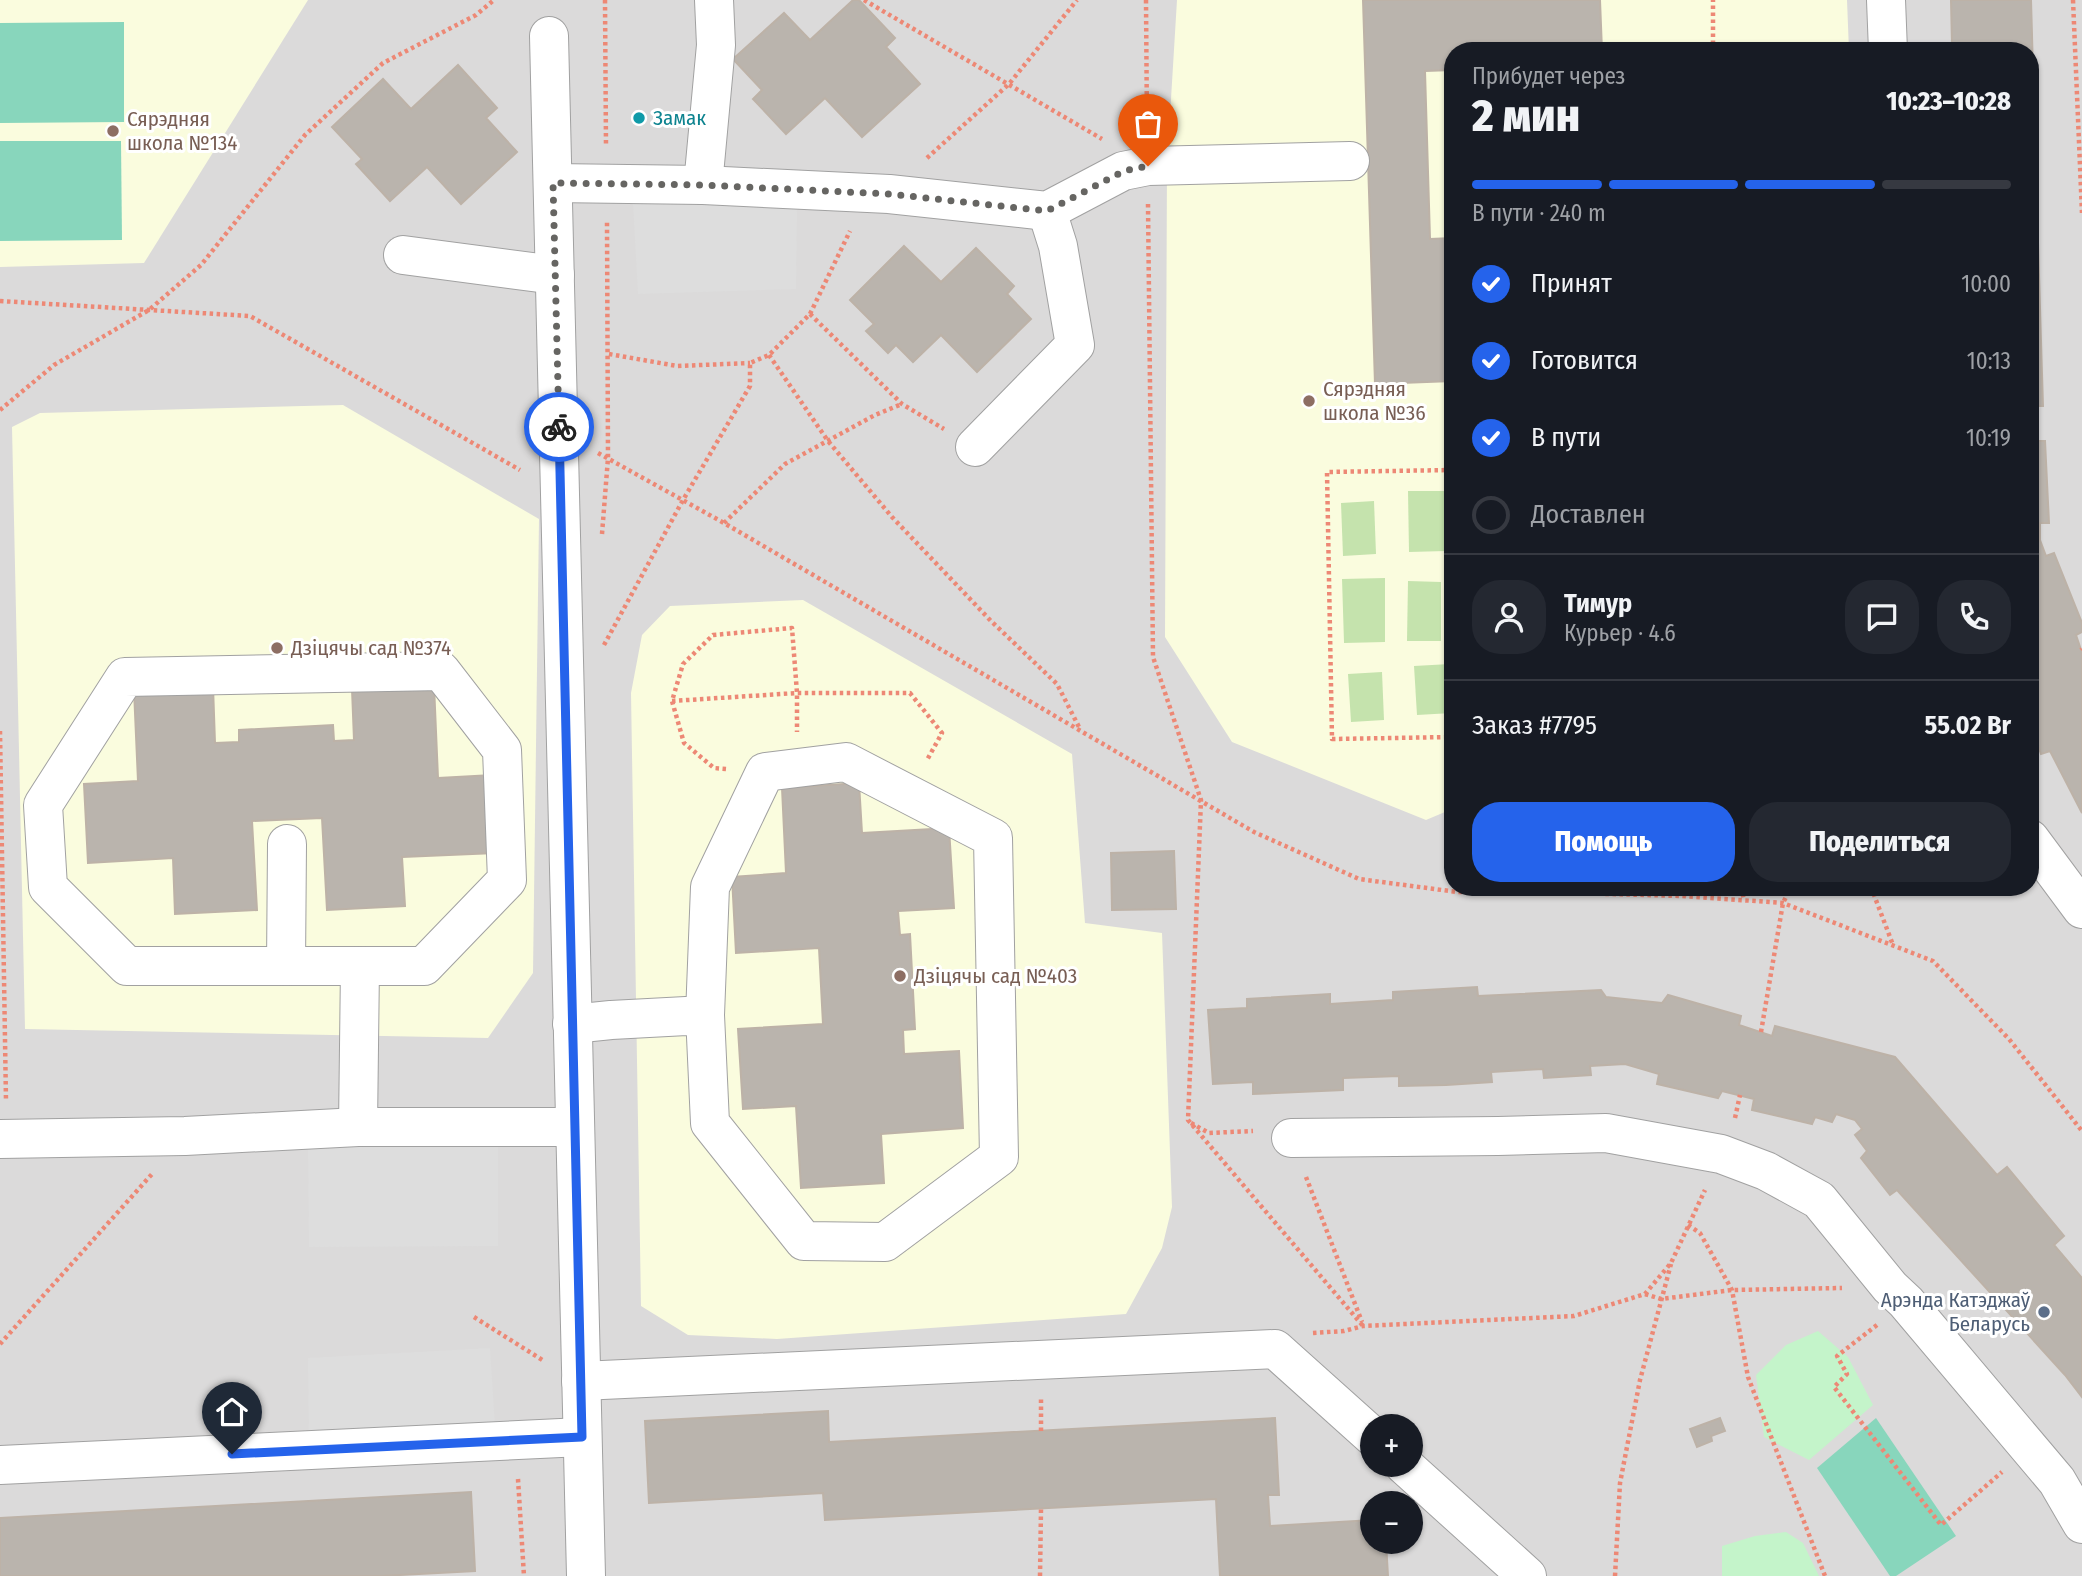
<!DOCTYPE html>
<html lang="ru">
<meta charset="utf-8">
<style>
body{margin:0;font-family:"Fira Sans Condensed",sans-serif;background:#242831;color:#f1f3f6;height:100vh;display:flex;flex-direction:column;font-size:26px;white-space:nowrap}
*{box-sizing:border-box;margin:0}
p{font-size:23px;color:#9ea1a6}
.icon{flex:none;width:38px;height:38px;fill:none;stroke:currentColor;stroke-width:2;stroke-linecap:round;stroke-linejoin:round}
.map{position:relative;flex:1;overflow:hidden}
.details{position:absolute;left:1444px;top:42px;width:595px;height:854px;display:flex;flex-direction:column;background:#171b24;border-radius:28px;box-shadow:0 2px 5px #0004}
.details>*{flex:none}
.tools{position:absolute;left:1360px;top:1414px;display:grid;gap:14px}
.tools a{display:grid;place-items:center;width:63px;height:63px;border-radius:50%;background:#171b24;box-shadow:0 2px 5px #0004;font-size:35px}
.pin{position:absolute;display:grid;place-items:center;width:60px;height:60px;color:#fff;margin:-72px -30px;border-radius:50% 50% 50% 0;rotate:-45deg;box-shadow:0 0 7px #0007}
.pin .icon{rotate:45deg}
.courier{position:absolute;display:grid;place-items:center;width:70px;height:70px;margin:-35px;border:5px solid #2563eb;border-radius:50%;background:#fff;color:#222;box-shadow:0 2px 9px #0007}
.overview em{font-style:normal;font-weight:800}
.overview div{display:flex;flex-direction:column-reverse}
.overview{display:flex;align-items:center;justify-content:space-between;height:119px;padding:0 28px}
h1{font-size:46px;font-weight:800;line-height:52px}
.bar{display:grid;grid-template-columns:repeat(4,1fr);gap:10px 7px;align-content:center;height:84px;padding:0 28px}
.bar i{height:9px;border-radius:5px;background:#363941}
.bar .current{background:#2563eb}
.bar p{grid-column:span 4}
.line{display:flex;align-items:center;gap:18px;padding:0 28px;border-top:2px solid #363941}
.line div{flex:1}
.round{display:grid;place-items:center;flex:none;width:74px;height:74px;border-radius:28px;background:#242831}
ol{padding:0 28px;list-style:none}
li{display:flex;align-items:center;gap:21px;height:77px}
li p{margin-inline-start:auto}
li .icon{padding:7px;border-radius:50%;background:#2563eb;color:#fff;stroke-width:4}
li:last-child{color:#9ea1a6}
li i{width:38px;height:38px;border:4px solid #363941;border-radius:50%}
.primary-button{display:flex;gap:14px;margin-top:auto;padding:14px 28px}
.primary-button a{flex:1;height:80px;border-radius:28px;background:#2563eb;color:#fff;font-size:28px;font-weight:800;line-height:80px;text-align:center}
.primary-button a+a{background:#242831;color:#f1f3f6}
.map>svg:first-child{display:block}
.residential{fill:#dbdada;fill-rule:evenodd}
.education{fill:#fafcde}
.grass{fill:#c5e3ad}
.park{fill:#c4f4ca}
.pitch{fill:#88d6bc}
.parking{fill:#ddd}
.building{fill:#bab4ad;stroke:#bdb2a7;stroke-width:2}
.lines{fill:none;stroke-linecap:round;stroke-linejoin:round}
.minor-casing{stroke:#a1a1a1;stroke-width:40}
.path{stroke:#ed8875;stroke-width:4.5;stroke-dasharray:3.5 3.5;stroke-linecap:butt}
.minor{stroke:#fff;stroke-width:38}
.done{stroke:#666562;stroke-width:7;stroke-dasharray:0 12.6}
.route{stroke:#2563eb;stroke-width:9}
.culture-dot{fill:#0f9aa8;stroke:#fff;stroke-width:2.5}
.education-dot{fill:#8d6e63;stroke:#fff;stroke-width:2.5}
.service-dot{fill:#5c6f8a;stroke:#fff;stroke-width:2.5}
.labels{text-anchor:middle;stroke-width:6;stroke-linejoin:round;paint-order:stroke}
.culture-label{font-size:21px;fill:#0d838f;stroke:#fff;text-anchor:start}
.education-label{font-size:21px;fill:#785e54;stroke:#fff;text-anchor:start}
.service-label{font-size:21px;fill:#4e5e75;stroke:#fff;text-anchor:end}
</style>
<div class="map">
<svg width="2082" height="1576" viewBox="0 0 2082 1576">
<rect width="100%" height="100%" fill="#edeae3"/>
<path class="residential" d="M0,0H2082V1576H0ZM1452,51H2030V887H1452ZM1372,1426H1410V1465H1372ZM1372,1503H1410V1542H1372Z"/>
<g class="education">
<polygon points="0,0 308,0 144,263 0,267"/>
<polygon points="1177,0 1847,0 1849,51 1452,51 1452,809 1426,820 1232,742 1165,637 1167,165"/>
<polygon points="343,405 539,519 533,973 488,1038 25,1029 12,427 40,413"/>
<polygon points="803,600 1072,754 1085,923 1162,933 1172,1207 1162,1248 1126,1314 777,1339 688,1335 641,1306 631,693 642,635 670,606"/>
</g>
<g class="grass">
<polygon points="1408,491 1445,491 1446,551 1409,552"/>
<polygon points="1374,501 1376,554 1343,556 1341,503"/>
<polygon points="1385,578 1385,642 1344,643 1342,579"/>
<polygon points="1408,581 1441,582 1441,641 1407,641"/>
<polygon points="1450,664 1452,713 1417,715 1414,666"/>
<polygon points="1382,672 1384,720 1351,722 1348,674"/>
</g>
<g class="park">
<polygon points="1818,1331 1848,1357 1873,1405 1809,1460 1764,1437 1756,1375 1786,1345"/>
<polygon points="1786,1532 1803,1543 1819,1576 1722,1576 1722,1546 1755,1536"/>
</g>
<g class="pitch">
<polygon points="124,22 124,122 0,123 0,23"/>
<polygon points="0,141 121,141 122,240 0,241"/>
<polygon points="1876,1418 1956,1536 1896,1576 1890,1576 1817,1468"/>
</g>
<g class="parking">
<polygon points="757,202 797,209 796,289 638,294 633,203"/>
<polygon points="498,1141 498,1246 309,1247 308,1142"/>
<polygon points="490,1348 496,1442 309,1450 308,1358"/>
</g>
<g class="building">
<polygon points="853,0 859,0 895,38 886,47 920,84 862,137 825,98 786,134 753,99 762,90 733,59 784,13 810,40"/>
<polygon points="1363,0 1600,0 1602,51 1452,51 1452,70 1425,71 1430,239 1452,238 1452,381 1375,384"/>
<polygon points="1951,0 2031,0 2036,177 2030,177 2030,51 1964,51 1964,44 1952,44"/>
<polygon points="458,65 497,108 486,118 517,152 461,204 427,167 390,201 356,164 362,159 332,127 383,79 411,109"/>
<polygon points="2037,210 2043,406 2036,406 2037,441 2045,441 2049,523 2040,523 2040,540 2046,556 2054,553 2082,623 2082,632 2076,635 2082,653 2082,813 2050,751 2041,754 2030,724 2030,211"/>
<polygon points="904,246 941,282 976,248 1014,286 1007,294 1031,319 977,372 941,335 913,362 896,345 888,353 866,331 874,324 850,300"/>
<polygon points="434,685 438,778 492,775 495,853 402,857 405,906 327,910 322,818 252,821 257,910 175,914 173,858 88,863 84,784 138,781 134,690 213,686 215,743 239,742 239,730 333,725 334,741 354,740 352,689"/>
<polygon points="859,783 862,833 949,828 954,908 898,911 900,935 910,934 915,1029 903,1030 904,1054 959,1051 963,1128 881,1134 884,1183 801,1188 796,1106 743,1109 738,1029 823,1024 819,948 736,953 732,877 786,873 782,788"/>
<polygon points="1174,851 1176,909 1112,910 1111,853"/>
<polygon points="1477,987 1478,996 1601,990 1606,997 1662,1003 1668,995 1741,1016 1739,1025 1772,1036 1775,1026 1895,1057 1997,1175 2007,1167 2064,1236 2054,1245 2082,1278 2082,1397 2065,1375 1897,1190 1890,1195 1861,1158 1867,1151 1855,1135 1862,1129 1855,1120 1836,1114 1832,1122 1815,1117 1812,1124 1752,1110 1754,1099 1722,1091 1718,1098 1657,1084 1659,1074 1625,1064 1590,1066 1591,1075 1544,1078 1543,1069 1491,1072 1492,1082 1446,1085 1399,1086 1399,1076 1343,1078 1343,1090 1253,1094 1253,1082 1213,1084 1208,1010 1247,1008 1247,999 1330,994 1330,1004 1393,1000 1393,992"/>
<polygon points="828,1411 829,1442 1275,1418 1279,1495 1268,1495 1270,1526 1372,1520 1372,1542 1386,1542 1388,1576 1220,1576 1216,1499 825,1520 823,1493 649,1503 645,1421"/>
<polygon points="1720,1418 1725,1431 1711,1436 1712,1441 1697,1447 1690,1429"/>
<polygon points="471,1492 475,1571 381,1576 0,1576 0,1518"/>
</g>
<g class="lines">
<defs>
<g id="minor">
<polyline points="1886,0 1888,51"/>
<polyline points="549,36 586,1576"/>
<polyline points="553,183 703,185 889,194 1047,211 1123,171 1148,166 1350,161"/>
<polyline points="703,185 716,45 714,0"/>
<polyline points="403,255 555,275"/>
<polyline points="975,447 1075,345 1058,246 1047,211"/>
<polygon points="441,671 502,750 507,880 424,966 127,966 48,887 43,805 125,677"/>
<polyline points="2030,839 2082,909"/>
<polyline points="286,966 287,844"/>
<polyline points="360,966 358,1127 575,1127"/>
<polyline points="572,1024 611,1020 705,1015 710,1123 804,1241 885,1242 999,1157 993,838 846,762 765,772 710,887 705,1015"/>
<polyline points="1291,1138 1498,1136 1606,1133 1721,1154 1766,1171 1819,1200 1890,1287 1906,1302 2057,1481 2082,1524"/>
<polyline points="0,1139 185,1136 358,1127"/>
<polyline points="581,1381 1275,1349 1372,1436"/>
<polyline points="0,1465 582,1437"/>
<polyline points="1404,1465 1527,1576"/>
</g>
</defs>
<use href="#minor" class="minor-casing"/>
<g class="path">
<polyline points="605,0 606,146"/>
<polyline points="864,0 1102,139"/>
<polyline points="1146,0 1147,129"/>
<polyline points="2073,0 2082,213"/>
<polyline points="1713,51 1713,0"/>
<polyline points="927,158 1009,84 1077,0"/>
<polyline points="1148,204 1153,657 1201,800 1188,1120 1363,1326"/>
<polyline points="0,301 250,316 520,470"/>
<polyline points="810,314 902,404 944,429"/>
<polyline points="609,354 677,366 750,363"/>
<polyline points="769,355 828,441 892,517 991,621 1057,684 1080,729"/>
<polyline points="0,410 54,365 149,310 201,265 305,135 383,63 476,15 494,0"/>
<polyline points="598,453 724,523 1254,832 1359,879 1457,892 1572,893 1682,896 1783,903 1933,961 2009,1039 2082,1131"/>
<polyline points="1452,470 1327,472 1332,739 1452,737"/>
<polyline points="724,523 785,464 875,415 902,404"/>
<polyline points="602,534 608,458 607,221"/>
<polyline points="604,645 683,500 750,386 750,363 769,355 810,314 850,231"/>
<polyline points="2081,650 2082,649"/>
<polyline points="672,701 797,693 910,693 942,733 927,760"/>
<polyline points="0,731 6,1101"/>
<polyline points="726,769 714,768 684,743 672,701 683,664 713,635 792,628 797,693 797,732"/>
<polyline points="1741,887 1744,900"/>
<polyline points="1871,887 1893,945"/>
<polyline points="1684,895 1699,887"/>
<polyline points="1761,1032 1783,903 1791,887"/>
<polyline points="1735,1118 1740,1095"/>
<polyline points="1191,1123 1209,1133 1253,1131"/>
<polyline points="1306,1177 1362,1322"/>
<polyline points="1688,1225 1700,1233 1732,1290 1748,1377 1825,1576"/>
<polyline points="1645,1294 1661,1299 1732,1290 1842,1288"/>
<polyline points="474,1317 544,1361"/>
<polyline points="1877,1325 1837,1356 1847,1374 1834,1387 1941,1525 2002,1472"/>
<polyline points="1313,1333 1344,1331 1363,1326 1574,1316 1645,1294 1671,1263 1705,1190"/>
<polyline points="0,1344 152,1174"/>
<polyline points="1041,1431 1041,1399"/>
<polyline points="518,1479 524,1576"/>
<polyline points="1040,1576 1041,1509"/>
<polyline points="1615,1576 1620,1483 1640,1380 1671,1264"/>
</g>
<use href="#minor" class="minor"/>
</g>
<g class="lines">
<polyline class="done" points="559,427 553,183 703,185 889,194 1047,211 1124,171 1148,166"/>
<polyline class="route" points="232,1454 582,1437 559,427"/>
</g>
<circle class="culture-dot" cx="639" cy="118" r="7"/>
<g class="education-dot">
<circle cx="113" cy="131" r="7"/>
<circle cx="1309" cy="401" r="7"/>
<circle cx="277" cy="648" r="7"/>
<circle cx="900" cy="976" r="7"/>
</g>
<circle class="service-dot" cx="2044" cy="1312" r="7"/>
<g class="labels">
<g class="culture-label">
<text x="653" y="125">Замак</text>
</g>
<g class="education-label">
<text x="127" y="126">Сярэдняя<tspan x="127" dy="24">школа №134</tspan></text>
<text x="1323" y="396">Сярэдняя<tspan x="1323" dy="24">школа №36</tspan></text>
<text x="291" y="655">Дзіцячы сад №374</text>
<text x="914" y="983">Дзіцячы сад №403</text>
</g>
<g class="service-label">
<text x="2030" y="1307">Арэнда Катэджаў<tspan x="2030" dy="24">Беларусь</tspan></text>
</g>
</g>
</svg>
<div class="tools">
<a>+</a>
<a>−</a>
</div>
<div class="pin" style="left:1148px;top:166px;background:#ea580c"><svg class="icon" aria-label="bag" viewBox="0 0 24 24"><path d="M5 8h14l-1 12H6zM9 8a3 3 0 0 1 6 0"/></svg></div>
<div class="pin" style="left:232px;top:1454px;background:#1f2937"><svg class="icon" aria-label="home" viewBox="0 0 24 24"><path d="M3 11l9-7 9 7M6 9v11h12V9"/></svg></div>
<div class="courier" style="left:559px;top:427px"><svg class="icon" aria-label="bike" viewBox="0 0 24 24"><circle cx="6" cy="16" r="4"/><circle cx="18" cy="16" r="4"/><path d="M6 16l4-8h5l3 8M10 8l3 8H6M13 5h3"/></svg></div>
<section class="details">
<div class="overview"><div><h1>2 мин</h1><p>Прибудет через</p></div><em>10:23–10:28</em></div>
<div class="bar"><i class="current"></i><i class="current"></i><i class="current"></i><i></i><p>В пути · 240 m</p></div>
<ol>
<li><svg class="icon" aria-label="check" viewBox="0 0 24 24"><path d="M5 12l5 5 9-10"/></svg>Принят<p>10:00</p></li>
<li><svg class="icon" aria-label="check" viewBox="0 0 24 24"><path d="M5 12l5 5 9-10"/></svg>Готовится<p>10:13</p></li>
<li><svg class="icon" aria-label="check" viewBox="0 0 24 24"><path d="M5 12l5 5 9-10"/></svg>В пути<p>10:19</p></li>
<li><i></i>Доставлен</li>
</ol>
<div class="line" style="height:126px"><a class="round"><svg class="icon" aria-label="person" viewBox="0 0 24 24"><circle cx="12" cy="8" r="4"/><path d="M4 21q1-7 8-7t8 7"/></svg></a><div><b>Тимур</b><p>Курьер · 4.6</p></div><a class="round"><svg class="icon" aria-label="chat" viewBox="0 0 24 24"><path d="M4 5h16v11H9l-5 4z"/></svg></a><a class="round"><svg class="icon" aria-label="phone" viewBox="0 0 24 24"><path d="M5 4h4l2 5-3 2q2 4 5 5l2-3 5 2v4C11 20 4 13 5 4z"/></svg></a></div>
<div class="line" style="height:91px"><div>Заказ #7795</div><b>55.02 Br</b></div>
<div class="primary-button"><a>Помощь</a><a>Поделиться</a></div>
</section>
</div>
